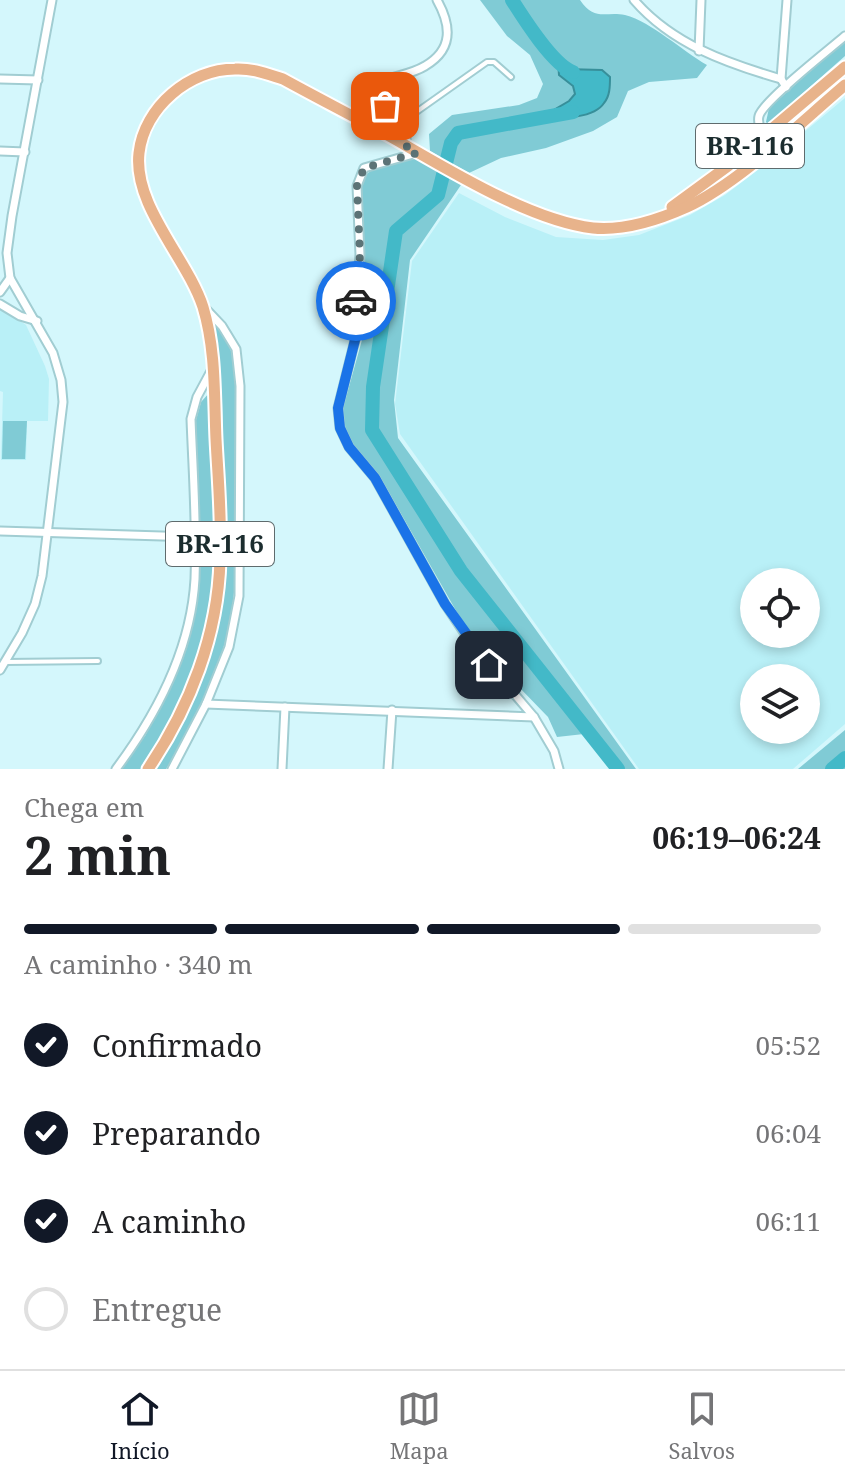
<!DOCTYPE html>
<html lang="pt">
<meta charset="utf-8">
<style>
body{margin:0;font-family:"Noto Serif",serif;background:#f6f6f6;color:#202124;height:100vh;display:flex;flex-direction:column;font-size:30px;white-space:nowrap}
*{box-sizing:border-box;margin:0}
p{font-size:26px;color:#757577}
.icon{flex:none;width:44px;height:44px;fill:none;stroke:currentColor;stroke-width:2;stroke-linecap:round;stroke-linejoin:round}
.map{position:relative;height:769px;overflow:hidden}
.details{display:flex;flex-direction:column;background:#fff;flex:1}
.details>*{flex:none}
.tools{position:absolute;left:740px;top:568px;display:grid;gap:16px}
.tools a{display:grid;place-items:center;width:80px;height:80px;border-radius:50%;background:#fff;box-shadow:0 4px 12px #0003;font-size:40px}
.pin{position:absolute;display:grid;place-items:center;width:68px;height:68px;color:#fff;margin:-34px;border-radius:16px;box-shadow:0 4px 12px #0006}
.courier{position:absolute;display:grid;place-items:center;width:80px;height:80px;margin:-40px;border:6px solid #1a73e8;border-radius:50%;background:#fff;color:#222;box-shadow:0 2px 10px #0007}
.summary em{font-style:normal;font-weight:700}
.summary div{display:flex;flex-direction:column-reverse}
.summary{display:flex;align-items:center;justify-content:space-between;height:136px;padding:0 24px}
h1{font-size:52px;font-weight:700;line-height:60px}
.bar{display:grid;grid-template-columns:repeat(4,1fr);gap:12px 8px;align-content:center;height:96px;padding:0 24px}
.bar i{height:10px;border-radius:6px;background:#e0e0e0}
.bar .on{background:#111827}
.bar p{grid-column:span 4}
ol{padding:0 24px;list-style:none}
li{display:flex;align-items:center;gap:24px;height:88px}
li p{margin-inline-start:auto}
li .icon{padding:8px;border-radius:50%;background:#111827;color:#fff;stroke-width:4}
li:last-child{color:#757577}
li i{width:44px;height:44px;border:4px solid #e0e0e0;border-radius:50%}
.menu{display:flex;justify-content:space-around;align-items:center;height:112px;border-top:2px solid #e0e0e0;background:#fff;font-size:22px;color:#757577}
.menu a{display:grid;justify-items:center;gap:4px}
.menu .on{color:#111827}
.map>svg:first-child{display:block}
.built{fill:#b9f0f7;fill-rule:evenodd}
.green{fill:#80cbd5}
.water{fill:#43b9c8;stroke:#378f9a;stroke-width:2}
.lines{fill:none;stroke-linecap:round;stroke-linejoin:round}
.river{stroke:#43b9c8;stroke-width:14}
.lane-casing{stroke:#a1cdd2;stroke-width:8}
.street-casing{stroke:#a1cdd2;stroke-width:11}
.primary-casing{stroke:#fff;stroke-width:15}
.lane{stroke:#fff;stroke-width:4}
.street{stroke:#fff;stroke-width:7}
.primary{stroke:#e8b38b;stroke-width:11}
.done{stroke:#5c7376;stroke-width:8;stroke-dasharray:0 14.4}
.route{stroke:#1a73e8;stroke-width:10}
.labels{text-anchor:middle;stroke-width:8;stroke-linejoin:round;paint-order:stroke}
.shield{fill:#fff;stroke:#5f6b6d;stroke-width:2}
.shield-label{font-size:26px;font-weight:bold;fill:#1b2c2e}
</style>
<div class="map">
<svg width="845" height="769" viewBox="0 0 845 769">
<rect width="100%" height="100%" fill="#d4f7fc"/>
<g class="built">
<path d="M845,98V724L793,769H639L400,434L395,404L412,261L459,193L505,217L556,237L603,240L639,235L690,215L725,195L767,163ZM754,582H806V634H754ZM754,678H806V730H754Z"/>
<polygon points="0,307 26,325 45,366 49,379 48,421 27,421 26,460 1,460 3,392 0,391"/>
</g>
<g class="green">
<path d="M480,0H580C595,22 605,11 625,15C652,22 682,51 707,65L697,78L649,82L628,91L617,117L593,131L546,148L501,158L469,173L430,151L429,134L452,115L519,105L537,98L543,84L530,55L507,36Z"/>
<polygon points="845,40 845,56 768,124 766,122 769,108"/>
<polygon points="418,158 463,182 410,260 394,400 398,438 636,769 613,769 592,740 584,734 557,737 548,717 487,654 463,623 379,475 354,447 345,427 343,408 362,340 364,320 361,306 363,225 360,196 363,177 373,169"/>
<path d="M212,321C220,331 227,339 231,351C239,381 236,418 236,448C236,513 242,579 225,642C213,685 191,732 166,769H152L161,755L223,593L225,563L222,401L219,359Z"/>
<polygon points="211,391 217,561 209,622 189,682 152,756 142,769 119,769 145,736 166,694 185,647 198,579 196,420 201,402"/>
<polygon points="3,421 27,421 25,459 2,459"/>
<polygon points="845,730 845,769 798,769"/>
</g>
<path class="water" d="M558,61L565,69L602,70L610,77C610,86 610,96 604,103C595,117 561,121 547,114L569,101L575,94L573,86L559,75Z"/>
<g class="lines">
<g class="river">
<path d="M512,0C524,19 553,65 573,72"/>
<polyline points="573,112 458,133 451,143 438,195 396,231 373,387 372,430 461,571 618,769"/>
<polyline points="832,769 845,758"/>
</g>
<defs>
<g id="lane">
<polyline points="405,120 487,62 494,62 511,77"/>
<polyline points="5,662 98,661"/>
</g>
<g id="street">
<path d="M634,0C672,44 726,63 781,79L786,87"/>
<polyline points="699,51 701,0"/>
<polyline points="0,79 38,80"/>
<polyline points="781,79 787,0"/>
<path d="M763,135C761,130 757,123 759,116C763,101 829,50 845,36"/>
<path d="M406,146C409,94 371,115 371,86C388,76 409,76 425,66C454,49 451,25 437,0"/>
<polyline points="0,151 25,152"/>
<polyline points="417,153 364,168 357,186 360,255 356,304 359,324 338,408 340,428 349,447 375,478 445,604 471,643 534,717 554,751 559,769"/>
<polyline points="0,292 10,278"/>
<polyline points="0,304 20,316 37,321"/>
<polyline points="0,531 194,537"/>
<polyline points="0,670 22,633 35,604 42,576 63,402 61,380 53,353 10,278 7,253 12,216 52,0"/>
<polyline points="206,704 534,717"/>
<path d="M116,769C157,714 191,649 195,579C197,526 193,472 191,419L197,397L211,371"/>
<polyline points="172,769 206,704 229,647 239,596 240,386 236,349 222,326 204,307"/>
<polyline points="282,769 285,707"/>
<polyline points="388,769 392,710"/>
</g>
<g id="primary">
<polyline points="672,207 728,166 845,67"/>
<path d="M148,769C190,707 218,635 220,560C222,520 218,479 216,439C214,395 216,350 203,307C187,258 133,206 139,153C144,107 190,69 235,69C252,68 267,74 283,79C323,101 365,122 405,145C457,175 534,221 593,228C624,231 658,220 687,207C739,183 800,123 845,85"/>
</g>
</defs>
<use href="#lane" class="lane-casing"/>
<use href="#street" class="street-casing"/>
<use href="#primary" class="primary-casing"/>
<use href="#lane" class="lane"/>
<use href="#street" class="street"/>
<use href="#primary" class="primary"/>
</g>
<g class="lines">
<polyline class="done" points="356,301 360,255 357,186 364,168 417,153 406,146 406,127 400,112 385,106"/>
<polyline class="route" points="356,301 359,324 338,408 340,428 349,447 375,478 445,604 489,665"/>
</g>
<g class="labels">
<g class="shield">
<rect x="696" y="124" width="108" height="44" rx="6"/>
<rect x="166" y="522" width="108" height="44" rx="6"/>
</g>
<g class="shield-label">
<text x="750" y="155">BR-116</text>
<text x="220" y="553">BR-116</text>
</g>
</g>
</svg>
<div class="tools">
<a><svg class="icon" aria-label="locate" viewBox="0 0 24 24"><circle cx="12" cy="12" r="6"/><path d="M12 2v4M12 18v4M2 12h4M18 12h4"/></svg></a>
<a><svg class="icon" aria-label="layers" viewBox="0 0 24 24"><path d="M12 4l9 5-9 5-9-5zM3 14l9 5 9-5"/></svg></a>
</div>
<div class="pin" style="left:385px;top:106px;background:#ea580c"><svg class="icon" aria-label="bag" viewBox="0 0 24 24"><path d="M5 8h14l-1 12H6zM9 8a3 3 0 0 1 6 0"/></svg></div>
<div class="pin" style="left:489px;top:665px;background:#1f2937"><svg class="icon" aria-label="home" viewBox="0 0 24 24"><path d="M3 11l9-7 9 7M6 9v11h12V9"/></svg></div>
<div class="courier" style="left:356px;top:301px"><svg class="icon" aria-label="car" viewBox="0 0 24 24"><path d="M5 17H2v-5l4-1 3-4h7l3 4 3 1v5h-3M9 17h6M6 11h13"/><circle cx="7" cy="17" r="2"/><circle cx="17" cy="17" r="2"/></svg></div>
</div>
<section class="details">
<div class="summary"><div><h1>2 min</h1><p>Chega em</p></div><em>06:19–06:24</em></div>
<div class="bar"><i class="on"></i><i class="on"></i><i class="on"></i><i></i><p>A caminho · 340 m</p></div>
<ol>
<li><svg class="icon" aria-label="check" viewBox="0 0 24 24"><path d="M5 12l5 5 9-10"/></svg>Confirmado<p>05:52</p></li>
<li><svg class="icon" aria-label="check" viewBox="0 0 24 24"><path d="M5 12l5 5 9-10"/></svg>Preparando<p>06:04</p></li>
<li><svg class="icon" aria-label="check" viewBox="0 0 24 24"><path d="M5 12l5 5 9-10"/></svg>A caminho<p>06:11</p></li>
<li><i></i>Entregue</li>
</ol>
</section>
<nav class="menu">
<a class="on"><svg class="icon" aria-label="home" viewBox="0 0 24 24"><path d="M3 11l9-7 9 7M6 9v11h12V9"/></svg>Início</a>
<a><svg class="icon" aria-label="map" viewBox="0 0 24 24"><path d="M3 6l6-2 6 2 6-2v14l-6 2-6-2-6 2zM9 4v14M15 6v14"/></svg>Mapa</a>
<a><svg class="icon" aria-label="saved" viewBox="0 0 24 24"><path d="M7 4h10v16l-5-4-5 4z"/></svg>Salvos</a>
</nav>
